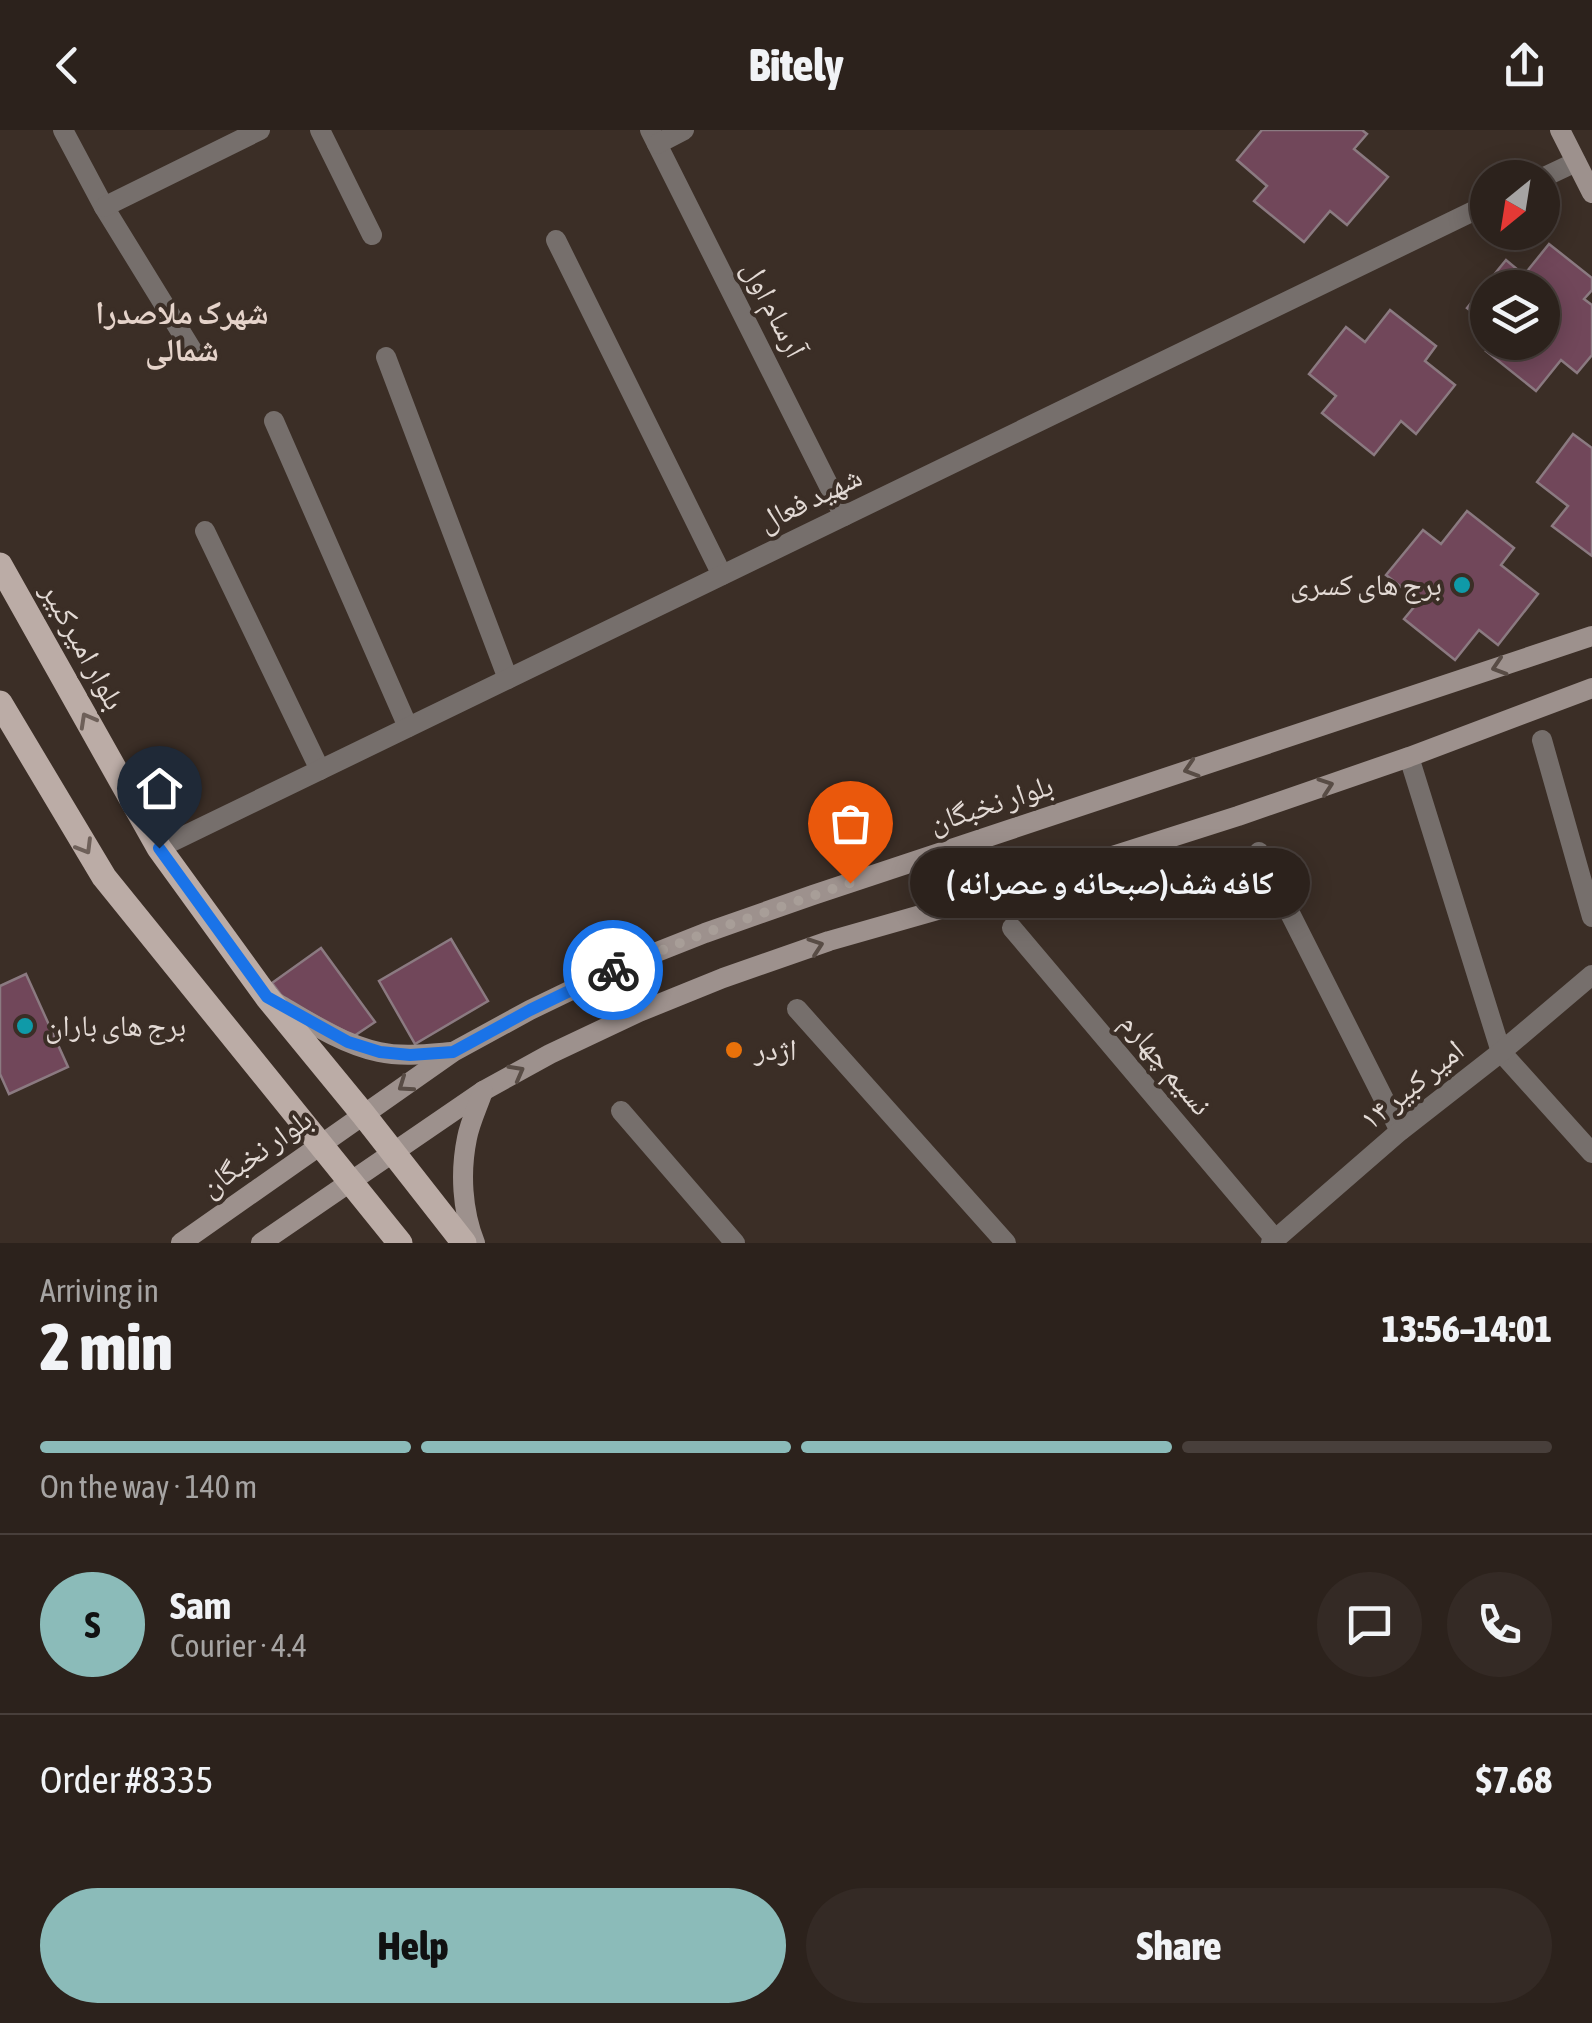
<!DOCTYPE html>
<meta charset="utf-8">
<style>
body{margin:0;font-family:"Asap Condensed","Noto Naskh Arabic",sans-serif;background:#342a25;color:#f1f3f6;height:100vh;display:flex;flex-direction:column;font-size:38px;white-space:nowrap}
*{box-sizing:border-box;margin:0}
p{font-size:32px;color:#a6a4a3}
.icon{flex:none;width:55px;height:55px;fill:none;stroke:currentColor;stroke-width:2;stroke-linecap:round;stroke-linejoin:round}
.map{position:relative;height:1113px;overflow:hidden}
.side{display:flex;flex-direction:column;background:#2c221c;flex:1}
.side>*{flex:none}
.needle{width:65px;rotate:210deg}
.tools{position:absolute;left:1470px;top:30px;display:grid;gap:20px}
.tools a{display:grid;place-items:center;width:90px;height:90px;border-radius:50%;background:#2c221c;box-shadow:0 5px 25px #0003,0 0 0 2px #483f3b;font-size:50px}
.pin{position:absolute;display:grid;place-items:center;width:85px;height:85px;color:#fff;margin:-102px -42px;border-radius:50% 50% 50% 0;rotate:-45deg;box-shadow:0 0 10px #0007}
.pin .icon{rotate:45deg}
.courier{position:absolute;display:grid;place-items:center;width:100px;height:100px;margin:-50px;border:8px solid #1a73e8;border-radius:50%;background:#fff;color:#222;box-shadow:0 2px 12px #0007}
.bubble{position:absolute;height:70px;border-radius:35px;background:#2c221c;box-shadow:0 5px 25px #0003,0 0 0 2px #483f3b;font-size:32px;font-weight:800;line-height:70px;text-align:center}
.head em{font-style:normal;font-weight:800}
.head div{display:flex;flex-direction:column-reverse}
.head{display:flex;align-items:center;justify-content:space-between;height:170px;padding:0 40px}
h1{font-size:65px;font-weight:800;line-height:75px}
.bar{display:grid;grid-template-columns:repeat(4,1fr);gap:15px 10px;align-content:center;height:120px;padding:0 40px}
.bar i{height:12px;border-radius:8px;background:#483f3b}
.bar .active{background:#8bbbb9}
.bar p{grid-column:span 4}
.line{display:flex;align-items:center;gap:25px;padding:0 40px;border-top:2px solid #483f3b}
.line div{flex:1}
.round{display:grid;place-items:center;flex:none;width:105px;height:105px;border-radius:52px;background:#342a25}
.action{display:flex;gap:20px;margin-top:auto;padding:20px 40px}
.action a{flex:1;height:115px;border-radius:60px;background:#8bbbb9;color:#111;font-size:40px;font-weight:800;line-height:115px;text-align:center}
.action a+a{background:#342a25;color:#f1f3f6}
header{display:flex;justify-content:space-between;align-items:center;height:130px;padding:0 40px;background:#2c221c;font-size:45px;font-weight:800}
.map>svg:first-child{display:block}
.building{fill:#71475a;stroke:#8b7a81;stroke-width:2.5}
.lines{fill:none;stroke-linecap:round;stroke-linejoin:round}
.street{stroke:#766f6c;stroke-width:20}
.secondary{stroke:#9d918d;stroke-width:20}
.primary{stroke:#bbaca6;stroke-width:25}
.oneway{stroke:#584c45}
.oneway2{stroke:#6e6059}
.done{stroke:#a89e98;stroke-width:10;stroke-dasharray:0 18}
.route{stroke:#1a73e8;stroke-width:12}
.culture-dot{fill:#0f9aa8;stroke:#3b2e26;stroke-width:4}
.food-dot{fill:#e8710a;stroke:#3b2e26;stroke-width:4}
.labels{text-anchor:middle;stroke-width:8;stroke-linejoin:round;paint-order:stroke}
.street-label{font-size:30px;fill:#e3dad5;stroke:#3b2e26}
.poi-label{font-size:30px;fill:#e3dad5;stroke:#3b2e26;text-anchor:start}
.neighbourhood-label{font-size:32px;font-weight:bold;fill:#e5d3ca;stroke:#3b2e26}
</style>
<header><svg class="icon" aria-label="back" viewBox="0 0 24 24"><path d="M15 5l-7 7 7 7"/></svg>Bitely<svg class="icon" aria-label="share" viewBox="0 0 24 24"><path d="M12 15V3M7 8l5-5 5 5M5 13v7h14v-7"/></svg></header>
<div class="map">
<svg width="1592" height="1113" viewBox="0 0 1592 1113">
<rect width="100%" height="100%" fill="#3b2e26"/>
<g class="building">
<polygon points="1262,0 1362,0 1367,4 1354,19 1388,47 1347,95 1330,81 1304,112 1254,71 1267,56 1237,30"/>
<polygon points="1549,114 1592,148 1592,160 1584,169 1592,175 1592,225 1577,243 1561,230 1536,261 1486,221 1493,212 1542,212 1542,158 1488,158 1488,194 1467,178 1506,130 1524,145"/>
<polygon points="1390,180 1436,216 1425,231 1455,255 1416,304 1401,291 1374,325 1322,283 1336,266 1309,244 1346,197 1365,212"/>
<polygon points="1573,304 1592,318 1592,426 1552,396 1568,376 1537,352"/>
<polygon points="1467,381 1514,418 1501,435 1538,464 1498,515 1479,500 1455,530 1404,489 1419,471 1386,445 1423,400 1441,414"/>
<polygon points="451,809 488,871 415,914 379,851"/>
<polygon points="321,818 375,892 354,906 284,869 272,853"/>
<polygon points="26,844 68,937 9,964 0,944 0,856"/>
</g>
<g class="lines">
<g class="street">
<polyline points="63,0 104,77 192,220"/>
<polyline points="320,0 372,105"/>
<polyline points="650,0 844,386"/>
<polyline points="657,14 684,0"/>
<polyline points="1542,48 1576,32"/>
<polyline points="104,77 260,0"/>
<polyline points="556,110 722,445"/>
<polyline points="386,227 508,549"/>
<polyline points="274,291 408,597"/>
<polyline points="205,401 320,640"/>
<polyline points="1542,610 1592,787"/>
<polyline points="1409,627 1501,922 1592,1023"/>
<polyline points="159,718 1488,74"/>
<polyline points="1259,722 1400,1001"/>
<polyline points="1012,798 1275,1109"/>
<polyline points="797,879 1006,1113"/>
<polyline points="621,981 735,1113"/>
<polyline points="1271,1113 1400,1001 1501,922 1592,845"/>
</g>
<g class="secondary">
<polyline points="1560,0 1592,63"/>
<path d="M277,873C309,892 342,914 379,922C402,927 427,924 451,922"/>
<polyline points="181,1113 453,922 530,880 619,837 705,803 813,765 1592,506"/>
<polyline points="261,1113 483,961 550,924 639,882 723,848 829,811 987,766 1238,686 1409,627 1592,558"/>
<path d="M475,1113C462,1080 460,1042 467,1008C470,992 478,976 483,961"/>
</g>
<g class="primary">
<polyline points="0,435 159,718 267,867 363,984 464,1113"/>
<polyline points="0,573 104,747 400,1113"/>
</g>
</g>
<defs><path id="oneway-chevron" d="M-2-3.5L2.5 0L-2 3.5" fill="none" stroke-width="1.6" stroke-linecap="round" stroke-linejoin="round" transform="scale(2.5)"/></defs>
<g class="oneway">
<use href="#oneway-chevron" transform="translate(1499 537) rotate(162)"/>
<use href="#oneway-chevron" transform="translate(1191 639) rotate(162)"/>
<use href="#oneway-chevron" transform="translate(1326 656) rotate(-19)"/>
<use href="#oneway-chevron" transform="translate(816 816) rotate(-19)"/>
<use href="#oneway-chevron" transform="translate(517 942) rotate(-29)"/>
<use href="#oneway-chevron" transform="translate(405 955) rotate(145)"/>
</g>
<g class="oneway2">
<use href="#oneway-chevron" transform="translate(87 590) rotate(-119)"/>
<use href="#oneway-chevron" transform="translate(85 717) rotate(59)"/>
</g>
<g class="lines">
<polyline class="done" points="613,840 705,803 850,753"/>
<polyline class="route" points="159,718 267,867 348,912 380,922 410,925 453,922 530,880 613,840"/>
</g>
<g class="culture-dot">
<circle cx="1462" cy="455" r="10"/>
<circle cx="25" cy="896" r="10"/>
</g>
<circle class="food-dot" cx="734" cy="920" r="10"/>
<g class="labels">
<g class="street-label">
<text transform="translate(774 179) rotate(63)" y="10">آرسام اول</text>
<text transform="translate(810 369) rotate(-26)" y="10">شهید فعال</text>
<text transform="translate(83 516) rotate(61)" y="10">بلوار امیرکبیر</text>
<text transform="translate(991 674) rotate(-18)" y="10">بلوار نخبگان</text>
<text transform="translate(1166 934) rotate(50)" y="10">نسیم چهارم</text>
<text transform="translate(1412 955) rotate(-39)" y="10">امیر کبیر ۱۴</text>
<text transform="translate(256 1023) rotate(-35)" y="10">بلوار نخبگان</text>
</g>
<g class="poi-label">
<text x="1442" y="465" text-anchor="end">برج های کسری</text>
<text x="45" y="906">برج های باران</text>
<text x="754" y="930">اژدر</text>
</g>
<g class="neighbourhood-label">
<text x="182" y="194">شهرک ملاصدرا<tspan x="182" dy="37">شمالی</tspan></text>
</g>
</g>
</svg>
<div class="tools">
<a><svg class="needle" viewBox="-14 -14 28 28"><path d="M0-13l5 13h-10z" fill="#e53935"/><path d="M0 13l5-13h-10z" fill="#a6a4a3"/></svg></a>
<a><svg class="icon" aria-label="layers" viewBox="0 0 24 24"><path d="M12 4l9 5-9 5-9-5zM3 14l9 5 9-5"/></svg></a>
</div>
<div class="pin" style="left:850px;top:753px;background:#ea580c"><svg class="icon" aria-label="bag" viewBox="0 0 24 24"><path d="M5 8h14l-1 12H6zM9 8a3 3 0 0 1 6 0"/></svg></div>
<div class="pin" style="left:159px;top:718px;background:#1f2937"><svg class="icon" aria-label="home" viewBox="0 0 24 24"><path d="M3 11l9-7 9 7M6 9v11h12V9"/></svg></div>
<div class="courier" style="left:613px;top:840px"><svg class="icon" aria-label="bike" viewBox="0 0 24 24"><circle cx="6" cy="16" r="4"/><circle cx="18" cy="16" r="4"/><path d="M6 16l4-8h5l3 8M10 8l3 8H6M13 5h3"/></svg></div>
<div class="bubble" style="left:910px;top:718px;width:400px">کافه شف(صبحانه و عصرانه )</div>
</div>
<section class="side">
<div class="head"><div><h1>2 min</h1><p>Arriving in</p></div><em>13:56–14:01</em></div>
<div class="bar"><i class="active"></i><i class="active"></i><i class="active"></i><i></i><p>On the way · 140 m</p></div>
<div class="line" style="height:180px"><b class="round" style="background:#8bbbb9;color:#111">S</b><div><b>Sam</b><p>Courier · 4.4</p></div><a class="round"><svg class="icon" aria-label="chat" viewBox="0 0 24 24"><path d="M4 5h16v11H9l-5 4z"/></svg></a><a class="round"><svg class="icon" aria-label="phone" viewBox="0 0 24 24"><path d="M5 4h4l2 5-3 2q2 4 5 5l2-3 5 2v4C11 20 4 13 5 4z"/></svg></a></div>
<div class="line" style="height:130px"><div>Order #8335</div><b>$7.68</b></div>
<div class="action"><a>Help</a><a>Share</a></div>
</section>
